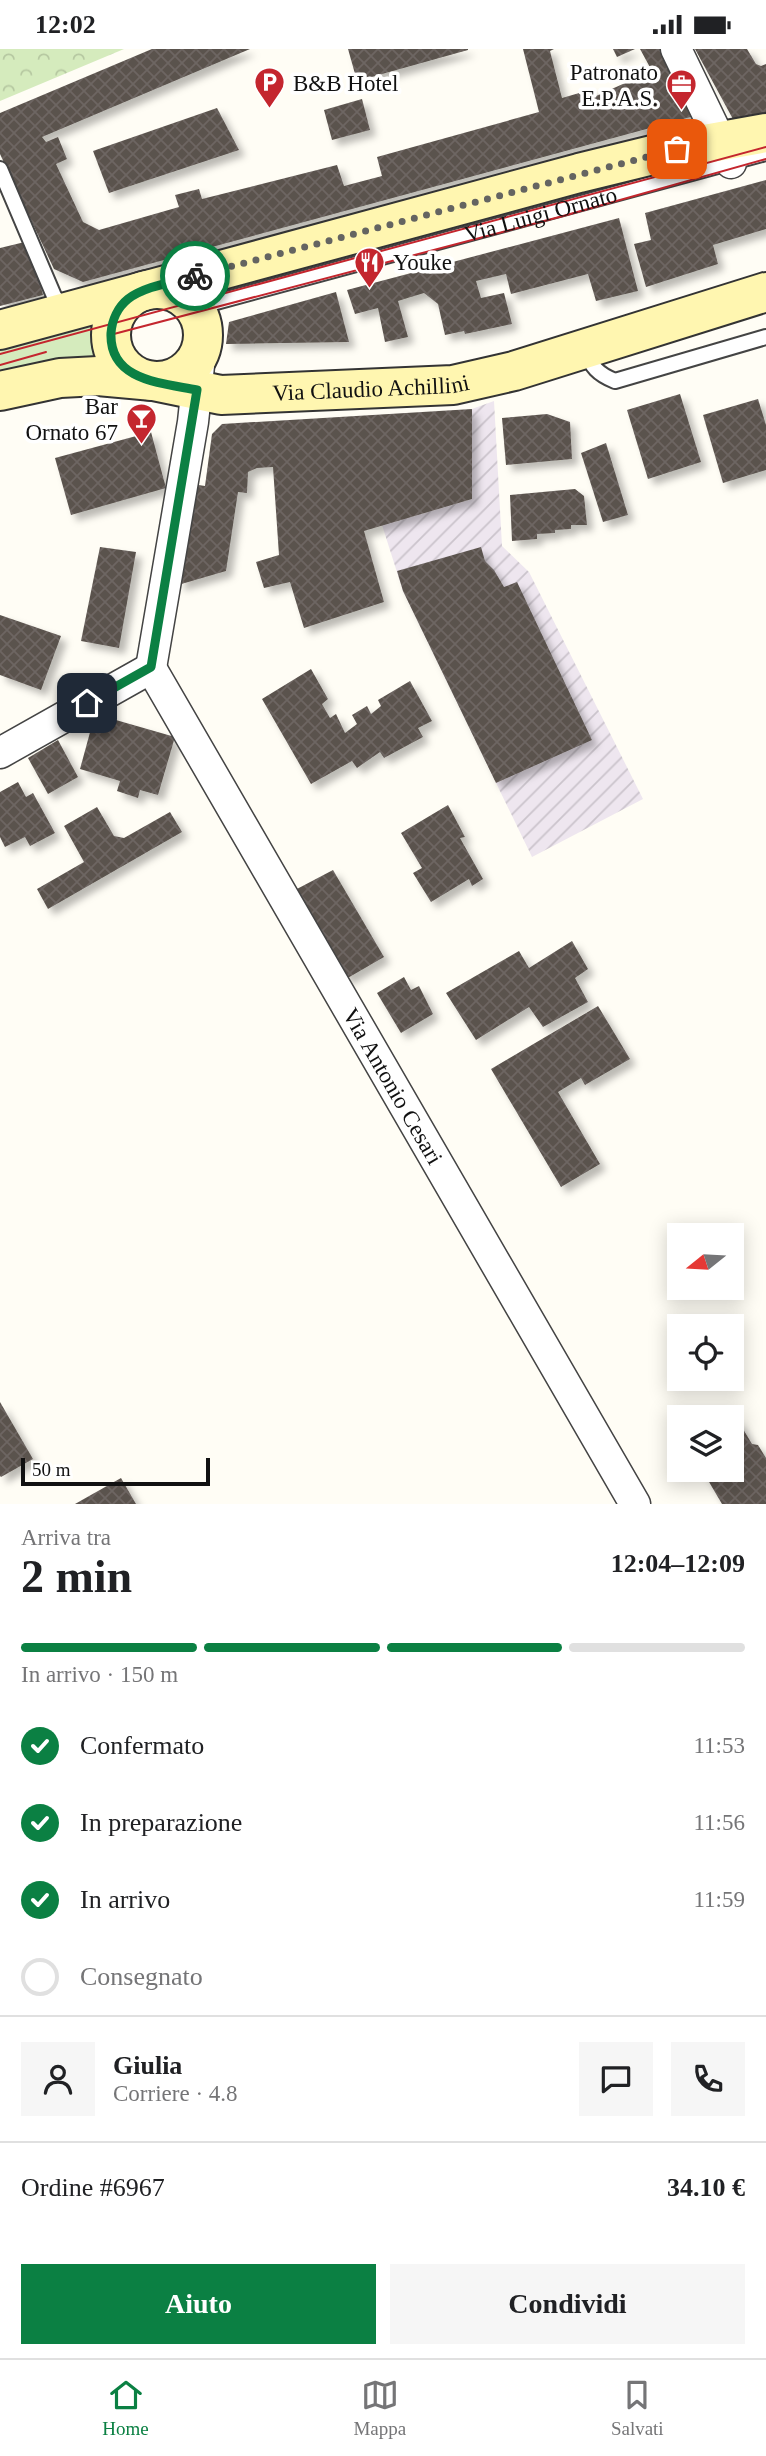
<!DOCTYPE html>
<html lang="it">
<meta charset="utf-8">
<style>
body{margin:0;font-family:Georgia,serif;background:#f6f6f6;color:#202124;height:100vh;display:flex;flex-direction:column;font-size:26px;white-space:nowrap}
*{box-sizing:border-box;margin:0}
p{font-size:23px;color:#757577}
.icon{flex:none;width:38px;height:38px;fill:none;stroke:currentColor;stroke-width:2;stroke-linecap:round;stroke-linejoin:round}
.map{position:relative;height:1455px;overflow:hidden}
.panel{display:flex;flex-direction:column;background:#fff;flex:1}
.panel>*{flex:none}
.needle{width:46px;rotate:252deg}
.buttons{position:absolute;left:667px;top:1174px;display:grid;gap:14px}
.buttons a{display:grid;place-items:center;width:77px;height:77px;border-radius:0px;background:#fff;box-shadow:0 4px 18px #0003;font-size:35px}
.scale{position:absolute;left:21px;bottom:18px;width:189px;box-sizing:border-box;padding-left:7px;border:4px solid #111;border-top:0;font-size:19px;line-height:24px;white-space:nowrap;color:#111;-webkit-text-stroke:5px #fff;paint-order:stroke}
.pin{position:absolute;display:grid;place-items:center;width:60px;height:60px;color:#fff;margin:-30px;border-radius:14px;box-shadow:0 4px 10px #0006}
.courier{position:absolute;display:grid;place-items:center;width:70px;height:70px;margin:-35px;border:5px solid #0b8043;border-radius:50%;background:#fff;color:#222;box-shadow:0 2px 9px #0007}
.overview em{font-style:normal;font-weight:800}
.overview div{display:flex;flex-direction:column-reverse}
.overview{display:flex;align-items:center;justify-content:space-between;height:119px;padding:0 21px}
h1{font-size:46px;font-weight:800;line-height:52px}
.bar{display:grid;grid-template-columns:repeat(4,1fr);gap:10px 7px;align-content:center;height:84px;padding:0 21px}
.bar i{height:9px;border-radius:5px;background:#e0e0e0}
.bar .selected{background:#0b8043}
.bar p{grid-column:span 4}
.line{display:flex;align-items:center;gap:18px;padding:0 21px;border-top:2px solid #e0e0e0}
.line div{flex:1}
.round{display:grid;place-items:center;flex:none;width:74px;height:74px;border-radius:0px;background:#f6f6f6}
ol{padding:0 21px;list-style:none}
li{display:flex;align-items:center;gap:21px;height:77px}
li p{margin-inline-start:auto}
li .icon{padding:7px;border-radius:50%;background:#0b8043;color:#fff;stroke-width:4}
li:last-child{color:#757577}
li i{width:38px;height:38px;border:4px solid #e0e0e0;border-radius:50%}
.cta{display:flex;gap:14px;margin-top:auto;padding:14px 21px}
.cta a{flex:1;height:80px;border-radius:0px;background:#0b8043;color:#fff;font-size:28px;font-weight:800;line-height:80px;text-align:center}
.cta a+a{background:#f6f6f6;color:#202124}
.status{display:flex;justify-content:space-between;align-items:center;height:49px;padding:0 35px;background:#fff;direction:ltr}
.status svg{height:19px;fill:currentColor}
.tabs{display:flex;justify-content:space-around;align-items:center;height:98px;border-top:2px solid #e0e0e0;background:#fff;font-size:19px;color:#757577}
.tabs a{display:grid;justify-items:center;gap:4px}
.tabs .selected{color:#0b8043}
.map>svg:first-child{display:block}
.industrial{fill:url(#industrial-furrows)}
.grass{fill:#d5ebbd}
.park{fill:url(#park-crowns)}
.building{fill:url(#building-cross-hatch);filter:url(#shadow)}
.lines{fill:none;stroke-linecap:round;stroke-linejoin:round}
.service-casing{stroke:#444;stroke-width:18}
.minor-casing{stroke:#444;stroke-width:33}
.secondary-casing{stroke:#333;stroke-width:42}
.service{stroke:#fff;stroke-width:14}
.minor{stroke:#fff;stroke-width:30}
.secondary{stroke:#fff6b0;stroke-width:38}
.tram{stroke:#c4262e;stroke-width:2}
.done{stroke:#646461;stroke-width:7;stroke-dasharray:0 12.6}
.route{stroke:#0b8043;stroke-width:9}
.labels{text-anchor:middle;stroke-width:7;stroke-linejoin:round;paint-order:stroke}
.poi-label{font-size:23px;fill:#111;stroke:#fff;text-anchor:end}
.street-label{font-size:23px;fill:#111;stroke:#fff}
</style>
<div class="status"><b>12:02</b><svg viewBox="0 0 49 12"><path d="M0 12V9h3v3zM5 12V6h3v6zM10 12V3h3v9zM15 12V0h3v12zM26 1h20v11H26zM47 4h2v5h-2z"/></svg></div>
<div class="map">
<svg width="766" height="1455" viewBox="0 0 766 1455">
<defs>
<pattern id="industrial-furrows" width="10" height="10" patternUnits="userSpaceOnUse" patternTransform="scale(1.75)"><rect width="10" height="10" fill="#eee6ef"/><path d="M-1 1l2-2M0 10L10 0M9 11l2-2" fill="none" stroke="#cbc4cc"/></pattern>
<pattern id="park-crowns" width="20" height="18" patternUnits="userSpaceOnUse" patternTransform="scale(1.75)"><rect width="20" height="18" fill="#d5ebbd"/><path d="M2 6a3 3 0 1 1 6 0M12 15a3 3 0 1 1 6 0" fill="none" stroke="#b6c8a1"/></pattern>
<pattern id="building-cross-hatch" width="8" height="8" patternUnits="userSpaceOnUse" patternTransform="scale(1.75)"><rect width="8" height="8" fill="#5a524d"/><path d="M0 0l8 8M0 8l8-8" fill="none" stroke="#6d6662"/></pattern>
<filter id="shadow"><feDropShadow dx="6" dy="6" stdDeviation="3.5" flood-color="#0004"/></filter>
</defs>
<rect width="100%" height="100%" fill="#fffdf5"/>
<polygon class="industrial" points="494,352 502,497 529,523 643,750 532,808 403,542 382,476 472,450 472,360"/>
<polygon class="grass" points="102,269 102,307 105,318 0,331 0,290"/>
<polygon class="park" points="0,0 124,0 0,52"/>
<g class="building">
<polygon points="152,0 250,0 42,88 46,93 58,88 67,110 56,115 83,173 99,181 179,158 175,146 199,140 202,150 337,116 344,137 382,127 377,108 539,63 523,0 554,0 550,2 562,49 593,40 596,47 652,22 640,0 662,0 698,66 83,233 54,220 0,105 0,64"/>
<polygon points="348,0 468,0 468,1 357,32"/>
<polygon points="613,0 635,0 617,8"/>
<polygon points="695,0 747,0 756,15 761,17 766,15 766,64 734,72"/>
<polygon points="362,50 370,81 332,91 324,61"/>
<polygon points="217,59 239,101 109,144 93,102"/>
<polygon points="766,131 766,180 713,196 718,215 646,238 634,195 651,191 645,164"/>
<polygon points="619,169 638,242 596,252 588,225 511,245 506,225 476,232 481,249 504,244 512,275 465,285 464,282 445,286 438,255 424,244 398,252 408,288 385,293 378,259 355,265 347,241"/>
<polygon points="29,192 43,246 0,257 0,199"/>
<polygon points="336,243 349,293 226,295 229,273"/>
<polygon points="680,345 701,413 648,430 627,361"/>
<polygon points="758,350 766,376 766,421 723,434 703,366"/>
<polygon points="472,360 472,450 364,482 384,553 304,579 290,533 264,539 256,513 279,506 273,418 257,419 248,423 247,444 238,443 226,522 178,536 192,435 205,437 212,385 222,375"/>
<polygon points="547,365 570,373 572,410 506,416 502,369"/>
<polygon points="151,383 166,439 71,466 55,409"/>
<polygon points="606,394 628,466 603,473 581,404"/>
<polygon points="575,440 584,447 587,476 571,476 571,480 555,481 555,484 537,485 537,490 512,492 510,446"/>
<polygon points="100,498 136,503 119,599 81,592"/>
<polygon points="481,498 485,512 494,521 504,538 517,533 592,691 496,734 403,542 397,522"/>
<polygon points="0,566 61,587 41,641 0,626"/>
<polygon points="311,620 328,650 322,655 330,669 336,665 345,684 357,675 352,666 367,657 371,665 381,657 378,651 410,632 432,672 418,679 423,688 384,709 380,703 357,719 352,712 311,735 262,650"/>
<polygon points="95,665 175,688 158,746 140,741 138,749 117,742 120,732 80,720"/>
<polygon points="58,691 78,728 48,745 28,709"/>
<polygon points="18,733 26,748 33,744 55,784 30,797 25,788 5,798 0,788 0,743"/>
<polygon points="448,756 465,788 460,789 483,830 472,837 469,830 431,853 413,824 422,819 401,784"/>
<polygon points="97,758 114,787 124,789 170,763 182,783 48,860 37,840 84,813 64,777"/>
<polygon points="333,821 384,908 346,930 295,841"/>
<polygon points="572,892 588,920 575,929 588,953 543,978 529,958 476,991 446,944 519,902 529,919"/>
<polygon points="404,928 411,941 419,937 433,965 401,984 377,944"/>
<polygon points="598,957 630,1010 585,1036 581,1029 558,1043 600,1115 561,1138 491,1020"/>
<polygon points="0,1353 33,1410 1,1428 0,1427"/>
<polygon points="737,1370 752,1395 758,1396 766,1409 766,1455 722,1455 702,1421 732,1421 732,1374"/>
<polygon points="121,1429 136,1455 75,1455"/>
</g>
<g class="lines">
<defs>
<g id="service">
<polyline points="0,120 54,247 65,262"/>
<path id="s1" d="M194,259L766,104"/>
<path d="M586,301C591,318 598,325 615,332L766,288"/>
</g>
<g id="minor">
<polyline points="676,0 731,114"/>
<path id="s2" d="M151,619L635,1455"/>
<polyline points="151,619 193,373 201,298"/>
<polyline points="0,704 151,619"/>
</g>
<g id="secondary">
<circle cx="157" cy="286" r="46"/>
<polyline points="0,281 579,124 677,100 766,84"/>
<path id="s3" d="M0,342L60,329L98,327L153,332L221,346L453,336L514,322L766,243"/>
</g>
</defs>
<use href="#service" class="service-casing"/>
<use href="#minor" class="minor-casing"/>
<use href="#secondary" class="secondary-casing"/>
<use href="#service" class="service"/>
<use href="#minor" class="minor"/>
<use href="#secondary" class="secondary"/>
<g class="tram">
<polyline points="110,286 563,167 766,110"/>
<polyline points="0,305 766,98"/>
<polyline points="0,316 46,303"/>
</g>
</g>
<g class="lines">
<polyline class="done" points="195,227 677,100"/>
<path class="route" d="M87,654L151,618L197,341C162,334 109,332 111,284C112,271 118,258 128,250C145,237 174,233 195,227"/>
</g>
<defs>
<symbol id="parking-pin" viewBox="-11 -11 22 30"><path d="M0 17L-7.5 6A9.5 9.5 0 1 1 7.5 6Z" fill="#c4262e" stroke="#fff"/><path d="M-3.5-5.5H1a3.5 3.5 0 0 1 0 7H-1V5.5H-3.5ZM-1-3.4V-.6H.8a1.4 1.4 0 0 0 0-2.8Z" fill="#fff"/></symbol>
<symbol id="office-pin" viewBox="-11 -11 22 30"><path d="M0 17L-7.5 6A9.5 9.5 0 1 1 7.5 6Z" fill="#c4262e" stroke="#fff"/><path d="M-6-3h4V-5.5h4V-3h4V5H-6ZM-1-4.5V-3h2v-1.5ZM-6 0V1H6V0Z" fill="#fff"/></symbol>
<symbol id="restaurant-pin" viewBox="-11 -11 22 30"><path d="M0 17L-7.5 6A9.5 9.5 0 1 1 7.5 6Z" fill="#c4262e" stroke="#fff"/><path d="M-5-6h1v4h1v-4h1v4h1v-4h1v5L-1.5 .5V6h-2V.5L-5-1ZM5-6V6H3V1.5H1.5Q1.5-4 5-6Z" fill="#fff"/></symbol>
<symbol id="bar-pin" viewBox="-11 -11 22 30"><path d="M0 17L-7.5 6A9.5 9.5 0 1 1 7.5 6Z" fill="#c4262e" stroke="#fff"/><path d="M-6-5H6L.8 .8V4.5H3.5V6h-7V4.5H-.8V.8Z" fill="#fff"/></symbol>
</defs>
<g fill-rule="evenodd">
<use href="#parking-pin" x="252" y="16" width="35" height="47"/>
<use href="#office-pin" x="664" y="18" width="35" height="47"/>
<use href="#restaurant-pin" x="352" y="196" width="35" height="47"/>
<use href="#bar-pin" x="124" y="352" width="35" height="47"/>
</g>
<g class="labels">
<g class="poi-label">
<text x="658" y="31">Patronato<tspan x="658" dy="26">E.P.A.S.</tspan></text>
<text x="293" y="42" text-anchor="start">B&amp;B Hotel</text>
<text x="393" y="221" text-anchor="start">Youke</text>
<text x="118" y="365">Bar<tspan x="118" dy="26">Ornato 67</tspan></text>
</g>
<g class="street-label">
<text dy="8" stroke="none"><textPath href="#s1" startOffset="359">Via Luigi Ornato</textPath></text>
<text dy="8" stroke="none"><textPath href="#s3" startOffset="374">Via Claudio Achillini</textPath></text>
<text dy="8" stroke="none"><textPath href="#s2" startOffset="483">Via Antonio Cesari</textPath></text>
</g>
</g>
</svg>
<div class="buttons">
<a><svg class="needle" viewBox="-14 -14 28 28"><path d="M0-13l5 13h-10z" fill="#e53935"/><path d="M0 13l5-13h-10z" fill="#757577"/></svg></a>
<a><svg class="icon" aria-label="locate" viewBox="0 0 24 24"><circle cx="12" cy="12" r="6"/><path d="M12 2v4M12 18v4M2 12h4M18 12h4"/></svg></a>
<a><svg class="icon" aria-label="layers" viewBox="0 0 24 24"><path d="M12 4l9 5-9 5-9-5zM3 14l9 5 9-5"/></svg></a>
</div>
<div class="scale">50 m</div>
<div class="pin" style="left:677px;top:100px;background:#ea580c"><svg class="icon" aria-label="bag" viewBox="0 0 24 24"><path d="M5 8h14l-1 12H6zM9 8a3 3 0 0 1 6 0"/></svg></div>
<div class="pin" style="left:87px;top:654px;background:#1f2937"><svg class="icon" aria-label="home" viewBox="0 0 24 24"><path d="M3 11l9-7 9 7M6 9v11h12V9"/></svg></div>
<div class="courier" style="left:195px;top:227px"><svg class="icon" aria-label="bike" viewBox="0 0 24 24"><circle cx="6" cy="16" r="4"/><circle cx="18" cy="16" r="4"/><path d="M6 16l4-8h5l3 8M10 8l3 8H6M13 5h3"/></svg></div>
</div>
<section class="panel">
<div class="overview"><div><h1>2 min</h1><p>Arriva tra</p></div><em>12:04–12:09</em></div>
<div class="bar"><i class="selected"></i><i class="selected"></i><i class="selected"></i><i></i><p>In arrivo · 150 m</p></div>
<ol>
<li><svg class="icon" aria-label="check" viewBox="0 0 24 24"><path d="M5 12l5 5 9-10"/></svg>Confermato<p>11:53</p></li>
<li><svg class="icon" aria-label="check" viewBox="0 0 24 24"><path d="M5 12l5 5 9-10"/></svg>In preparazione<p>11:56</p></li>
<li><svg class="icon" aria-label="check" viewBox="0 0 24 24"><path d="M5 12l5 5 9-10"/></svg>In arrivo<p>11:59</p></li>
<li><i></i>Consegnato</li>
</ol>
<div class="line" style="height:126px"><a class="round"><svg class="icon" aria-label="person" viewBox="0 0 24 24"><circle cx="12" cy="8" r="4"/><path d="M4 21q1-7 8-7t8 7"/></svg></a><div><b>Giulia</b><p>Corriere · 4.8</p></div><a class="round"><svg class="icon" aria-label="chat" viewBox="0 0 24 24"><path d="M4 5h16v11H9l-5 4z"/></svg></a><a class="round"><svg class="icon" aria-label="phone" viewBox="0 0 24 24"><path d="M5 4h4l2 5-3 2q2 4 5 5l2-3 5 2v4C11 20 4 13 5 4z"/></svg></a></div>
<div class="line" style="height:91px"><div>Ordine #6967</div><b>34.10 €</b></div>
<div class="cta"><a>Aiuto</a><a>Condividi</a></div>
</section>
<nav class="tabs">
<a class="selected"><svg class="icon" aria-label="home" viewBox="0 0 24 24"><path d="M3 11l9-7 9 7M6 9v11h12V9"/></svg>Home</a>
<a><svg class="icon" aria-label="map" viewBox="0 0 24 24"><path d="M3 6l6-2 6 2 6-2v14l-6 2-6-2-6 2zM9 4v14M15 6v14"/></svg>Mappa</a>
<a><svg class="icon" aria-label="saved" viewBox="0 0 24 24"><path d="M7 4h10v16l-5-4-5 4z"/></svg>Salvati</a>
</nav>
